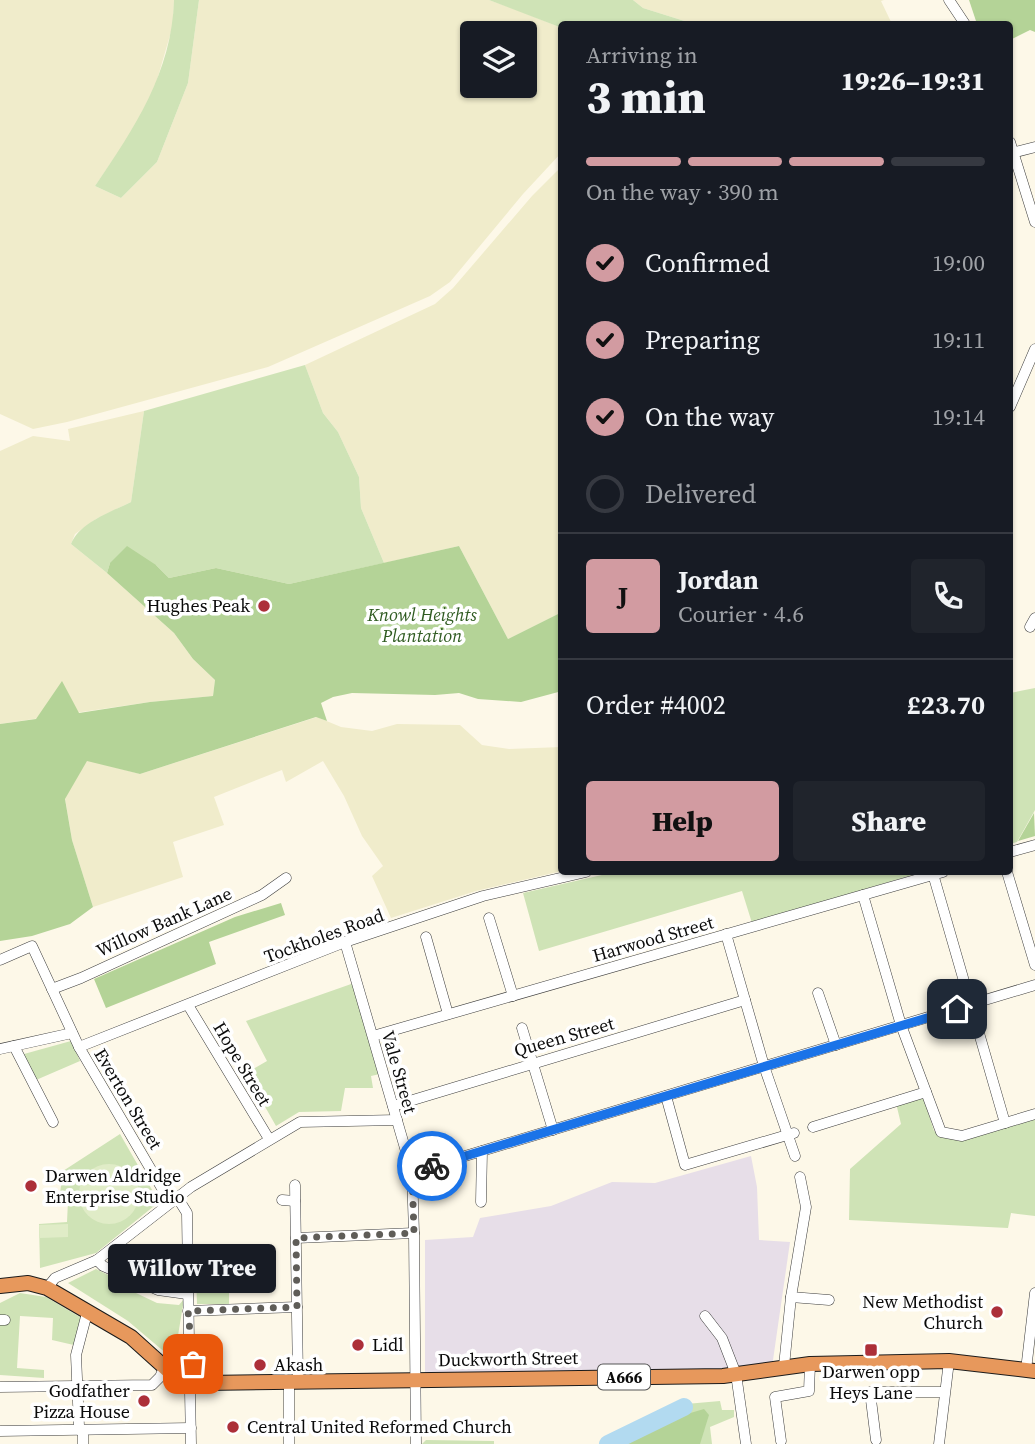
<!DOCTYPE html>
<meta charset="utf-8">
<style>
body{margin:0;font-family:"Source Serif 4",serif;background:#20242c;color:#f1f3f6;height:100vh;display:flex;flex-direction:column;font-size:26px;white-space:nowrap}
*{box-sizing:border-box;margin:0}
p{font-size:23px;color:#9ea1a6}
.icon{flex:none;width:38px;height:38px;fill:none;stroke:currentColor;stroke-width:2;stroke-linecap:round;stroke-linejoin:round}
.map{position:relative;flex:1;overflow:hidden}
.drawer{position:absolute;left:558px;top:21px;width:455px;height:854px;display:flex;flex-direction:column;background:#171b24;border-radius:7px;box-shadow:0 2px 5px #0004}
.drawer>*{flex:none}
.tools{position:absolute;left:460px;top:21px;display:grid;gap:14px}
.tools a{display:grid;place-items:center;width:77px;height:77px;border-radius:7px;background:#171b24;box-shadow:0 2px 5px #0004;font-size:35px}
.pin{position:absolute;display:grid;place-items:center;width:60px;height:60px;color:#fff;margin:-30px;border-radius:14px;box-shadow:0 4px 10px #0006}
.courier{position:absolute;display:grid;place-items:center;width:70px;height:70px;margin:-35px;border:5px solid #1a73e8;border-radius:50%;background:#fff;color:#222;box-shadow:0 2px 9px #0007}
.bubble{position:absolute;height:49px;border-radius:7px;background:#171b24;box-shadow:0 2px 5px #0004;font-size:23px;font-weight:800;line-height:49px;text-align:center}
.overview em{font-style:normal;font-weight:800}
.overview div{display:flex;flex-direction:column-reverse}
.overview{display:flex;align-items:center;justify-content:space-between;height:119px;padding:0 28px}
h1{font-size:46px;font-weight:800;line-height:52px}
.bar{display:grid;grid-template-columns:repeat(4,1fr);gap:10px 7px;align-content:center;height:84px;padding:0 28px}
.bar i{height:9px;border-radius:5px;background:#363941}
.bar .on{background:#d29ba1}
.bar p{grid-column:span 4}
.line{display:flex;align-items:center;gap:18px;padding:0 28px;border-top:2px solid #363941}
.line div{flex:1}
.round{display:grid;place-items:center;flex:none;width:74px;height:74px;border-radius:7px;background:#20242c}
ol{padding:0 28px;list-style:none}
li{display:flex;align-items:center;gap:21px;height:77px}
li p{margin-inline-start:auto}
li .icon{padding:7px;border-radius:50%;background:#d29ba1;color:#111;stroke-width:4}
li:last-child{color:#9ea1a6}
li i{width:38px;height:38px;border:4px solid #363941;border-radius:50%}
.action{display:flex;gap:14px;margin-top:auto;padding:14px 28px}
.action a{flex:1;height:80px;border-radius:7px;background:#d29ba1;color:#111;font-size:28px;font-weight:800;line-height:80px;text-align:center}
.action a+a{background:#20242c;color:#f1f3f6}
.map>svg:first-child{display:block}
.industrial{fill:#e7dee8}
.farmland{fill:#f0eccb;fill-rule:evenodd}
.green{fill:#cfe3b6}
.forest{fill:#b4d397}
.pitch{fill:#e0ecc7}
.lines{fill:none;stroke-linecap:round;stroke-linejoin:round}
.river{stroke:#b2daf0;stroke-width:18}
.minor-casing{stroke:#3d3d3d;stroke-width:11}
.highway-casing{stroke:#1b1b1b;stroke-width:16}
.minor{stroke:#fff;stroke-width:10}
.highway{stroke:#e7985c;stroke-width:14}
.done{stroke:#5f5d58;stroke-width:7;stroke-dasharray:0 12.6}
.route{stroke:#1a73e8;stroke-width:9}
.poi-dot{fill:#ac2f39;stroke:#fff;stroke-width:2.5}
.labels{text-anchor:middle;stroke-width:7;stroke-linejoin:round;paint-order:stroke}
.shield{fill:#fff;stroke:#545454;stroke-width:2}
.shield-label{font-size:16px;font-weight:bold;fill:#0a0a0a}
.poi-label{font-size:18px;fill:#0a0a0a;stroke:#fff;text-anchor:start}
.park-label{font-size:18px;font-style:italic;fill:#2f5b21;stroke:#fff}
.street-label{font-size:18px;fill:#0a0a0a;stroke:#fff}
</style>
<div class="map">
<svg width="1035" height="1444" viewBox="0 0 1035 1444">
<rect width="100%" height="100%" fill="#fdf8e8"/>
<polygon class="industrial" points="751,1156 757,1187 759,1240 790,1242 772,1367 658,1379 425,1376 425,1240 473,1237 480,1218 551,1206 612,1182 655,1183"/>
<g class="farmland">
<path d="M0,0H174L173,25L155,87L133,131L95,186L121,198L157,162L188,83L199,0H489L517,10L562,28V152L523,194L450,282L430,296L268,367L67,422L33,429L0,414ZM472,33H525V86H472Z"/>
<polygon points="633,0 884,0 881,1 892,24 694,24 643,8"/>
<polygon points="562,166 562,612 508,639 459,546 384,563 361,508 359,477 338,432 323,413 305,365 435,304 453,288 532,196"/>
<polygon points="144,411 131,502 96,519 75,534 71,544 107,573 174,633 193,659 215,680 213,696 150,702 0,724 0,451 33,436 70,441 68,429"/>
<polygon points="317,717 341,727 372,731 397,724 460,725 482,745 509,749 562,747 562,871 476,891 391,918 372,876 383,866 362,836 344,796 323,761 286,782 282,770 214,797 224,825 173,842 183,877 93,907 72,840 65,798 87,760 140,774"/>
</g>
<g class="green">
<path d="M174,0H199L188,83L157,162L121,198L95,186C134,129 172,72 174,0Z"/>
<polygon points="489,0 633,0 643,8 694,24 562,24 562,28"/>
<path d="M305,365L323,413L338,432L359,477L361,508L384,563L289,584L216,568L169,578L156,565L110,563L107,573L71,544C80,522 111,512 131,502L144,411Z"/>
<polygon points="1035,688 1035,810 1017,842 1010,844 1010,693"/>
<polygon points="615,872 922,872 752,923 742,891 539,951 523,893"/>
<polygon points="354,983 380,1074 371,1076 373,1088 345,1088 341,1111 299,1112 276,1126 246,1073 267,1061 246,1021"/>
<polygon points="71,1041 80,1061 36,1080 24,1054"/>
<polygon points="923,1097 934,1131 962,1136 1035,1114 1035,1216 1011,1213 1008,1228 849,1220 850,1169 901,1124 896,1103"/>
<polygon points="120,1134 159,1202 96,1253 40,1268 39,1224 67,1222 68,1201 59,1201 63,1171"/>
<polygon points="96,1269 134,1288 136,1293 157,1303 179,1305 184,1299 174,1360 128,1321 68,1283"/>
<polygon points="229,1275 229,1304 197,1304 196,1277"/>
<polygon points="20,1293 46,1297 85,1320 78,1346 52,1340 53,1318 20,1316 17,1368 44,1370 44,1378 0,1375 0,1303"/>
<polygon points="720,1401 722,1410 734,1410 734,1417 710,1427 712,1444 616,1444 685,1412 686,1404"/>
<polygon points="426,1440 494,1441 494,1444 422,1444"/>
</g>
<g class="forest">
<polygon points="969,0 1035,0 1035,32 1030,30 1010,40 1010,24 977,24"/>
<polygon points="127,546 156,565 169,578 216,568 289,584 459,546 508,639 562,612 562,691 521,702 478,699 459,693 435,695 352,693 333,697 321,703 327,721 316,717 140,774 87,761 65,799 72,840 93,907 70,924 32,936 0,941 0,724 36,719 62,681 79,713 150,702 213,696 215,680 193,659 174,633 107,573 110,563"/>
<polygon points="1034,813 1035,836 1018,841"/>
<polygon points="281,903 285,915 209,942 216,964 106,1008 94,979 235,917"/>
<polygon points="704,1409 709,1415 700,1444 622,1444 687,1414"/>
</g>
<g class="pitch">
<circle cx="109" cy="1194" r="30"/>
<polygon points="68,1224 68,1237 40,1238 39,1225"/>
</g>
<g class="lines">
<polyline class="river" points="608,1444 684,1407"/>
<defs>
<g id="minor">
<polyline points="949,0 965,24"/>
<polyline points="1010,142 1035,222"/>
<polyline points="1012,153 1035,147"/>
<polyline points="1010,407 1035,349"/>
<polyline points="1030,627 1035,618"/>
<polyline points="1010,852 1035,845"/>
<polyline points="1007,872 1035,965"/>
<polyline points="933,874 1005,1123"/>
<polyline points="863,895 901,1025 941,1132 962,1136 1035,1114"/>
<polyline points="489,918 513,996"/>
<polyline points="726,934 764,1066 795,1156"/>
<polyline points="426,937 448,1014"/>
<polyline points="345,942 412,1172 414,1233 416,1444"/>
<polyline points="0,960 32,946 79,1047 170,1202"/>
<polyline points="52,989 81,978 262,895 286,878"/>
<polyline points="818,993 836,1045"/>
<polyline points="188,1005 269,1139"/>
<polyline points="522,1028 553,1130"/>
<polyline points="373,1036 943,872"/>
<polyline points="14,1046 53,1122"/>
<polyline points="79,1047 345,942 483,896 586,872"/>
<polyline points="0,1049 72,1033"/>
<polyline points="666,1096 685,1165 794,1133"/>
<polyline points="393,1106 745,1000"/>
<polyline points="813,1127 926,1092"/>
<polyline points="412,1172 1035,985"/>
<polyline points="295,1185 298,1380"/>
<polyline points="177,1197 187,1213 189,1341 193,1364"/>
<polyline points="282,1200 295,1201"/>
<polyline points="481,1202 482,1151"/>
<polyline points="296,1238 414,1233"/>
<polyline points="97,1260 103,1266 158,1290 187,1294"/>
<polyline points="47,1288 55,1278 97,1260 191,1187 300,1122 397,1120"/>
<polyline points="791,1297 829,1300"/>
<polyline points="188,1311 297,1307"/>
<polyline points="705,1316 722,1338 736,1374 746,1444"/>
<polyline points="0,1320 5,1320"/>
<polyline points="784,1366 791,1297 806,1207 800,1177"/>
<polyline points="1026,1370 1035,1293"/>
<polyline points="0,1387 152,1385 160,1377 164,1368"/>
<polyline points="0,1431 191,1428"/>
<polyline points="876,1440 870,1392 944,1392"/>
<polyline points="781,1441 775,1397 809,1391 810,1364"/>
<polyline points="83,1444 83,1435 79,1426 76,1355 87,1313"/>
<polyline points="191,1444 190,1391 192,1382"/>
<polyline points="289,1444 289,1380"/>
<polyline points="939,1444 949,1361"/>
</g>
<polyline id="highway" points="0,1286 28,1283 47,1288 131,1337 171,1373 187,1380 205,1383 723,1376 810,1364 949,1361 1035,1371"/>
</defs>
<use href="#minor" class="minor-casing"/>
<use href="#highway" class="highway-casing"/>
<use href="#minor" class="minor"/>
<use href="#highway" class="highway"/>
</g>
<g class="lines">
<polyline class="done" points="193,1364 188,1311 297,1307 296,1238 414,1233 412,1172 432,1166"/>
<polyline class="route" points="432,1166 957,1009"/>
</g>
<g class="poi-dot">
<circle cx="264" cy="606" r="7"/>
<circle cx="31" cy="1186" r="7"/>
<circle cx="997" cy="1312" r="7"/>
<circle cx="358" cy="1345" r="7"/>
<rect x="864" y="1343" width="14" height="14" rx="3.5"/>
<circle cx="260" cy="1365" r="7"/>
<circle cx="144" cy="1401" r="7"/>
<circle cx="233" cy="1427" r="7"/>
</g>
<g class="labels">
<rect class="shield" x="598" y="1364.5" width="52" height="25" rx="5"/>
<g class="shield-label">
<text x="624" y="1383">A666</text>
</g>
<g class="poi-label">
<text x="250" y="612" text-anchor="end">Hughes Peak</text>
<text x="45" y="1182">Darwen Aldridge<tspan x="45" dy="21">Enterprise Studio</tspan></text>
<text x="983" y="1308" text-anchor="end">New Methodist<tspan x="983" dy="21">Church</tspan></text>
<text x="372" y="1351">Lidl</text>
<text x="274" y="1371">Akash</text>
<text x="871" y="1378" text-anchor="middle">Darwen opp<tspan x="871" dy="21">Heys Lane</tspan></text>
<text x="130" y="1397" text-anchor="end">Godfather<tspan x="130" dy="21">Pizza House</tspan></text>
<text x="247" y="1433">Central United Reformed Church</text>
</g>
<g class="park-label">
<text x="422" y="621">Knowl Heights<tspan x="422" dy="21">Plantation</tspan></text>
</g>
<g class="street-label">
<text transform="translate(164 922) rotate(-24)" y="6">Willow Bank Lane</text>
<text transform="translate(324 936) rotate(-20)" y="6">Tockholes Road</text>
<text transform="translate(653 939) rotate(-16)" y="6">Harwood Street</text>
<text transform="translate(564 1037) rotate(-16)" y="6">Queen Street</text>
<text transform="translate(242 1064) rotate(59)" y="6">Hope Street</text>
<text transform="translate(399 1072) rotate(74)" y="6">Vale Street</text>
<text transform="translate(128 1099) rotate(59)" y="6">Everton Street</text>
<text transform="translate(508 1359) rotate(-1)" y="6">Duckworth Street</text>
</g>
</g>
</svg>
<div class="tools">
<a><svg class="icon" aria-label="layers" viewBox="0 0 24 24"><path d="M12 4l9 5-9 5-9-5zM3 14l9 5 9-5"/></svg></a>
</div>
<div class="pin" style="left:193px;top:1364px;background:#ea580c"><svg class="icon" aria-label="bag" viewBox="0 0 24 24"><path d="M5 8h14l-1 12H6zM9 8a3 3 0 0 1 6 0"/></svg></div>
<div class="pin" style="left:957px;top:1009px;background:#1f2937"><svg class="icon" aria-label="home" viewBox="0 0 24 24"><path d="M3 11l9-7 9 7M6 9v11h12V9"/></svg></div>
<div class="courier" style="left:432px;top:1166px"><svg class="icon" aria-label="bike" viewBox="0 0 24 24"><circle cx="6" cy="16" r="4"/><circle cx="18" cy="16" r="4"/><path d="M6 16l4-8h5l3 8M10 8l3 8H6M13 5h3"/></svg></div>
<div class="bubble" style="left:108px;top:1244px;width:168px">Willow Tree</div>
<section class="drawer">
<div class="overview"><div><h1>3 min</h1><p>Arriving in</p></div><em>19:26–19:31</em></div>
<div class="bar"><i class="on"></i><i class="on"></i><i class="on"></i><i></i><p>On the way · 390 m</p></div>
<ol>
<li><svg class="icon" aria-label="check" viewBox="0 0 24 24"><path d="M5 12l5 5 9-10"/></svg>Confirmed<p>19:00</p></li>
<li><svg class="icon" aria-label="check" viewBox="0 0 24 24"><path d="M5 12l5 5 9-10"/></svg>Preparing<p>19:11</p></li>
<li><svg class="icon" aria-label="check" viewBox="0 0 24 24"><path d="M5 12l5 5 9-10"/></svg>On the way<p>19:14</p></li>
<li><i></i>Delivered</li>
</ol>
<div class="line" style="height:126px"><b class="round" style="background:#d29ba1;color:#111">J</b><div><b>Jordan</b><p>Courier · 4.6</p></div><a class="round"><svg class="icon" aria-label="phone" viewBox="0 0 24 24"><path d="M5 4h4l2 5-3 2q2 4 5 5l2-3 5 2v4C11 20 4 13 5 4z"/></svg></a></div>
<div class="line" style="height:91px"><div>Order #4002</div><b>£23.70</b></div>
<div class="action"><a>Help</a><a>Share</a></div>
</section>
</div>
